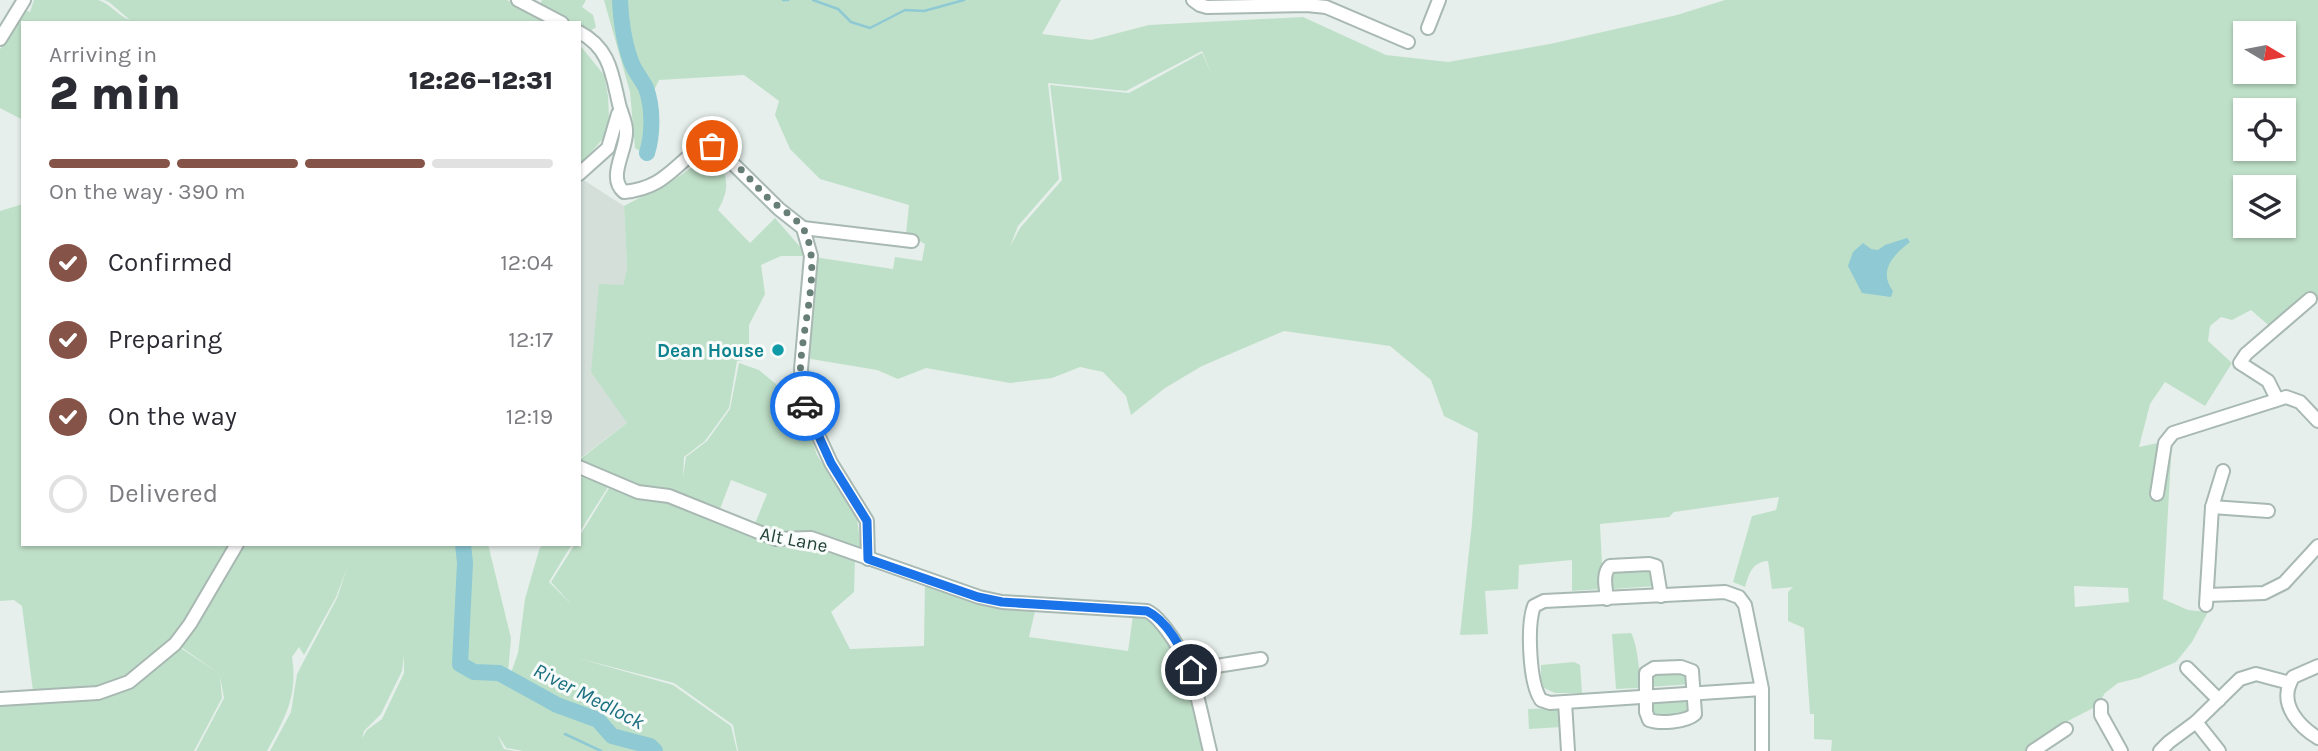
<!DOCTYPE html>
<meta charset="utf-8">
<style>
body{margin:0;font-family:Karla,sans-serif;background:#f2f2f3;color:#2b2b33;height:100vh;display:flex;flex-direction:column;font-size:26px;white-space:nowrap}
*{box-sizing:border-box;margin:0}
p{font-size:23px;color:#7c7c81}
.icon{flex:none;width:38px;height:38px;fill:none;stroke:currentColor;stroke-width:2;stroke-linecap:round;stroke-linejoin:round}
.map{position:relative;flex:1;overflow:hidden}
.details{position:absolute;left:21px;top:21px;width:560px;height:525px;display:flex;flex-direction:column;background:#fff;border-radius:0px;box-shadow:0 2px 5px #0004}
.details>*{flex:none}
.needle{width:46px;rotate:100deg}
.tools{position:absolute;left:2233px;top:21px;display:grid;gap:14px}
.tools a{display:grid;place-items:center;width:63px;height:63px;border-radius:0px;background:#fff;box-shadow:0 2px 5px #0004;font-size:35px}
.pin{position:absolute;display:grid;place-items:center;width:60px;height:60px;color:#fff;margin:-30px;border:4px solid #fff;border-radius:50%;box-shadow:0 2px 7px #0007}
.courier{position:absolute;display:grid;place-items:center;width:70px;height:70px;margin:-35px;border:5px solid #1a73e8;border-radius:50%;background:#fff;color:#222;box-shadow:0 2px 9px #0007}
.headline em{font-style:normal;font-weight:800}
.headline div{display:flex;flex-direction:column-reverse}
.headline{display:flex;align-items:center;justify-content:space-between;height:119px;padding:0 28px}
h1{font-size:46px;font-weight:800;line-height:52px}
.bar{display:grid;grid-template-columns:repeat(4,1fr);gap:10px 7px;align-content:center;height:84px;padding:0 28px}
.bar i{height:9px;border-radius:5px;background:#e1e1e2}
.bar .active{background:#855347}
.bar p{grid-column:span 4}
ol{padding:0 28px;list-style:none}
li{display:flex;align-items:center;gap:21px;height:77px}
li p{margin-inline-start:auto}
li .icon{padding:7px;border-radius:50%;background:#855347;color:#fff;stroke-width:4}
li:last-child{color:#7c7c81}
li i{width:38px;height:38px;border:4px solid #e1e1e2;border-radius:50%}
.map>svg:first-child{display:block}
.built{fill:#d4dfda}
.green{fill:#bfe0c8;fill-rule:evenodd}
.water{fill:#8ec9d4}
.lines{fill:none;stroke-linecap:round;stroke-linejoin:round}
.stream{stroke:#8ec9d4;stroke-width:2.5}
.river{stroke:#8ec9d4;stroke-width:16}
.minor-casing{stroke:#a8b8b2;stroke-width:16}
.minor{stroke:#fff;stroke-width:12}
.done{stroke:#687f78;stroke-width:7;stroke-dasharray:0 12.6}
.route{stroke:#1a73e8;stroke-width:9}
.culture-dot{fill:#0f9aa8;stroke:#f7fbf9;stroke-width:2.5}
.labels{text-anchor:middle;stroke-width:6;stroke-linejoin:round;paint-order:stroke}
.culture-label{font-size:19px;font-weight:bold;fill:#0d838f;stroke:#f7fbf9;text-anchor:end}
.street-label{font-size:19px;fill:#24423a;stroke:#f7fbf9}
.water-label{font-size:21px;font-style:italic;fill:#1c6f80;stroke:#f7fbf9}
</style>
<div class="map">
<svg width="2318" height="751" viewBox="0 0 2318 751">
<rect width="100%" height="100%" fill="#e6efeb"/>
<polygon class="built" points="582,179 624,206 627,269 623,285 627,423 579,459 579,182"/>
<g class="green">
<path d="M34,0H98C111,4 118,16 130,20L109,2L104,0H507L550,23H23V120L0,108V49L14,30L25,10L30,12Z"/>
<polygon points="542,0 586,0 582,7 593,15 596,27 589,32 579,27 579,23 572,23 540,5"/>
<path d="M604,0H1061L1042,34L1091,40L1149,25L1303,17L1386,55L1448,62L1550,44L1677,15L1725,0H2318V300L2309,292L2274,330L2251,310L2232,320L2221,317L2210,326L2208,341L2232,363L2205,406L2165,382L2150,404L2139,447L2172,440L2163,599L2188,610L2208,612L2192,642L2176,662L2139,678L2118,683L2105,693L2097,706L2064,723L2025,751H1831L1832,740L1814,739V714H1810L1804,628L1788,621V592L1793,587L1772,589L1768,561C1752,562 1749,574 1745,587L1733,582L1752,516L1776,510L1779,497L1674,512L1669,517L1600,524L1603,585L1601,589L1572,591V560L1519,565L1518,589L1485,591L1488,634L1460,635L1472,523L1478,433L1444,416L1431,380L1390,346L1284,331L1202,366L1165,388L1131,415L1126,396L1103,372L1080,367L1052,378L1010,383L926,368L898,379L877,370L805,358L814,257L893,269L895,257L922,261L925,244L906,234L909,205L820,179L790,149L775,115L779,101L744,75L659,80L647,105L651,158L635,148L630,92ZM2245,33H2284V72H2245ZM1202,51L1212,75L1202,53L1129,93L1050,85L1062,180L1020,228L1010,247L1018,226L1059,179L1048,83L1126,91ZM2245,110H2284V149H2245ZM2245,187H2284V226H2245ZM2074,586L2128,588L2129,602L2075,607Z"/>
<polygon points="579,44 604,75 608,96 609,119 607,134 579,166"/>
<path d="M707,157L720,162C729,181 728,192 718,210L750,243L775,218L808,256H781L761,265L765,294L749,325V354L743,360L737,361L729,408L705,441L684,457L683,477L686,457L707,441L730,409L739,363L759,370L800,404L817,455L857,518L861,550L775,536L754,526L767,494L731,480L720,509L662,487L637,486L609,476L579,460L627,423L591,372L599,284L623,285L627,269L624,206L675,179Z"/>
<path d="M23,204V544H231C199,598 162,673 97,691C80,695 51,691 33,691L22,606L14,600L0,601V211Z"/>
<polygon points="582,477 608,487 579,533 579,481"/>
<path d="M609,488L675,502L749,536L780,545H812L855,560L854,592L831,612L850,649L924,646L925,581L1036,607L1029,637L1128,651L1133,616C1142,617 1151,619 1158,625C1186,652 1198,714 1205,751H738L733,725L674,683L577,658L673,685L731,726L737,751H523L506,748L497,734L504,749L515,751H270L291,712L297,674L337,598L347,568L336,597L304,655L299,647L292,657C298,696 285,718 267,751H196L224,698L220,676L222,698L194,751H0V700L103,696L179,647L220,674L181,647L242,544H488L511,638L507,684L518,653L525,599L539,550L542,544H572L549,582L572,605L551,582L575,544H579V537ZM404,655V673L382,719L367,730L362,738L364,731L381,714L402,671Z"/>
<polygon points="1650,568 1656,586 1613,589 1611,576 1618,569"/>
<path d="M1631,633C1637,643 1640,673 1640,686L1637,688L1616,689L1612,634Z"/>
<polygon points="1574,662 1580,665 1582,693 1555,693 1544,688 1541,679 1541,665"/>
<polygon points="1682,669 1692,684 1649,687 1649,674"/>
<polygon points="1691,701 1689,714 1655,717 1650,712 1651,703"/>
<polygon points="1557,708 1561,710 1561,727 1529,729 1528,709"/>
</g>
<path class="water" d="M1907,238L1910,242C1893,255 1878,271 1893,291L1891,297L1862,293L1848,266L1853,252L1863,243L1871,249L1878,250L1885,245Z"/>
<g class="lines">
<g class="stream">
<polyline points="783,0 788,0"/>
<polyline points="813,0 838,9 851,22 870,28 905,10 924,11 964,0"/>
<polyline points="565,734 601,751"/>
</g>
<g class="river">
<path d="M620,0C621,22 624,44 632,64C636,73 642,80 646,88C653,107 653,134 647,153"/>
<polyline points="463,544 465,563 460,664 474,672 499,673 557,705 598,720 612,736 650,746 655,751"/>
</g>
<defs>
<g id="minor">
<polyline points="518,0 562,23"/>
<polyline points="1193,0 1200,5 1207,7 1307,5 1326,7 1408,42"/>
<polyline points="1428,28 1439,0"/>
<path d="M579,32C610,48 612,74 619,104C621,113 626,122 626,130C628,149 606,177 624,192C662,188 670,170 698,149L708,146L719,150L779,209L803,228L811,256L801,369L803,402L831,463L867,521L868,559"/>
<polyline points="0,39 24,0"/>
<polyline points="579,174 608,148 618,114 621,111"/>
<polyline points="803,228 912,241"/>
<polyline points="2277,399 2268,381 2240,363 2246,354 2310,299"/>
<path d="M579,467L638,492L669,496L776,539L811,538L979,597L1002,602L1147,611C1156,615 1160,622 1166,629C1195,666 1199,707 1210,751"/>
<polyline points="2157,494 2165,443 2173,433 2286,397 2300,402 2318,421"/>
<polyline points="2212,507 2268,511"/>
<polyline points="2207,595 2264,593 2284,583 2318,546"/>
<path d="M1607,599C1606,588 1602,574 1610,566L1649,564L1656,566L1661,596"/>
<polyline points="2206,605 2212,507 2223,471"/>
<path d="M1681,667L1692,671L1695,714C1686,722 1660,724 1649,720L1646,712V673L1654,668Z"/>
<polyline points="2187,668 2219,700"/>
<polyline points="1191,670 1261,659"/>
<path d="M2290,683C2280,706 2300,727 2318,738"/>
<polyline points="0,699 98,693 129,682 175,644 190,624 237,544"/>
<polyline points="1565,702 1568,751"/>
<polyline points="2101,706 2101,715 2121,751"/>
<polyline points="2196,722 2219,751"/>
<path d="M1762,751V689L1745,605L1739,597L1725,592L1544,601L1534,606C1527,625 1529,683 1541,700L1550,703L1762,689"/>
<polyline points="2033,751 2066,729"/>
<polyline points="2160,751 2169,742 2196,722 2240,679 2256,674 2290,683 2293,677 2318,666"/>
</g>
</defs>
<use href="#minor" class="minor-casing"/>
<use href="#minor" class="minor"/>
</g>
<g class="lines">
<path class="done" d="M712,146C734,159 750,180 768,198C777,206 799,220 804,230C828,276 787,358 805,406"/>
<path class="route" d="M805,406L831,463L867,521L868,559L978,597L1002,602L1147,611C1168,621 1182,650 1191,670"/>
</g>
<circle class="culture-dot" cx="778" cy="350" r="7"/>
<g class="labels">
<g class="culture-label">
<text x="764" y="357">Dean House</text>
</g>
<g class="street-label">
<text transform="translate(794 539) rotate(11)" y="7">Alt Lane</text>
</g>
<g class="water-label">
<text transform="translate(589 696) rotate(27)" y="7">River Medlock</text>
</g>
</g>
</svg>
<div class="tools">
<a><svg class="needle" viewBox="-14 -14 28 28"><path d="M0-13l5 13h-10z" fill="#e53935"/><path d="M0 13l5-13h-10z" fill="#7c7c81"/></svg></a>
<a><svg class="icon" aria-label="locate" viewBox="0 0 24 24"><circle cx="12" cy="12" r="6"/><path d="M12 2v4M12 18v4M2 12h4M18 12h4"/></svg></a>
<a><svg class="icon" aria-label="layers" viewBox="0 0 24 24"><path d="M12 4l9 5-9 5-9-5zM3 14l9 5 9-5"/></svg></a>
</div>
<div class="pin" style="left:712px;top:146px;background:#ea580c"><svg class="icon" aria-label="bag" viewBox="0 0 24 24"><path d="M5 8h14l-1 12H6zM9 8a3 3 0 0 1 6 0"/></svg></div>
<div class="pin" style="left:1191px;top:670px;background:#1f2937"><svg class="icon" aria-label="home" viewBox="0 0 24 24"><path d="M3 11l9-7 9 7M6 9v11h12V9"/></svg></div>
<div class="courier" style="left:805px;top:406px"><svg class="icon" aria-label="car" viewBox="0 0 24 24"><path d="M5 17H2v-5l4-1 3-4h7l3 4 3 1v5h-3M9 17h6M6 11h13"/><circle cx="7" cy="17" r="2"/><circle cx="17" cy="17" r="2"/></svg></div>
<section class="details">
<div class="headline"><div><h1>2 min</h1><p>Arriving in</p></div><em>12:26–12:31</em></div>
<div class="bar"><i class="active"></i><i class="active"></i><i class="active"></i><i></i><p>On the way · 390 m</p></div>
<ol>
<li><svg class="icon" aria-label="check" viewBox="0 0 24 24"><path d="M5 12l5 5 9-10"/></svg>Confirmed<p>12:04</p></li>
<li><svg class="icon" aria-label="check" viewBox="0 0 24 24"><path d="M5 12l5 5 9-10"/></svg>Preparing<p>12:17</p></li>
<li><svg class="icon" aria-label="check" viewBox="0 0 24 24"><path d="M5 12l5 5 9-10"/></svg>On the way<p>12:19</p></li>
<li><i></i>Delivered</li>
</ol>
</section>
</div>
